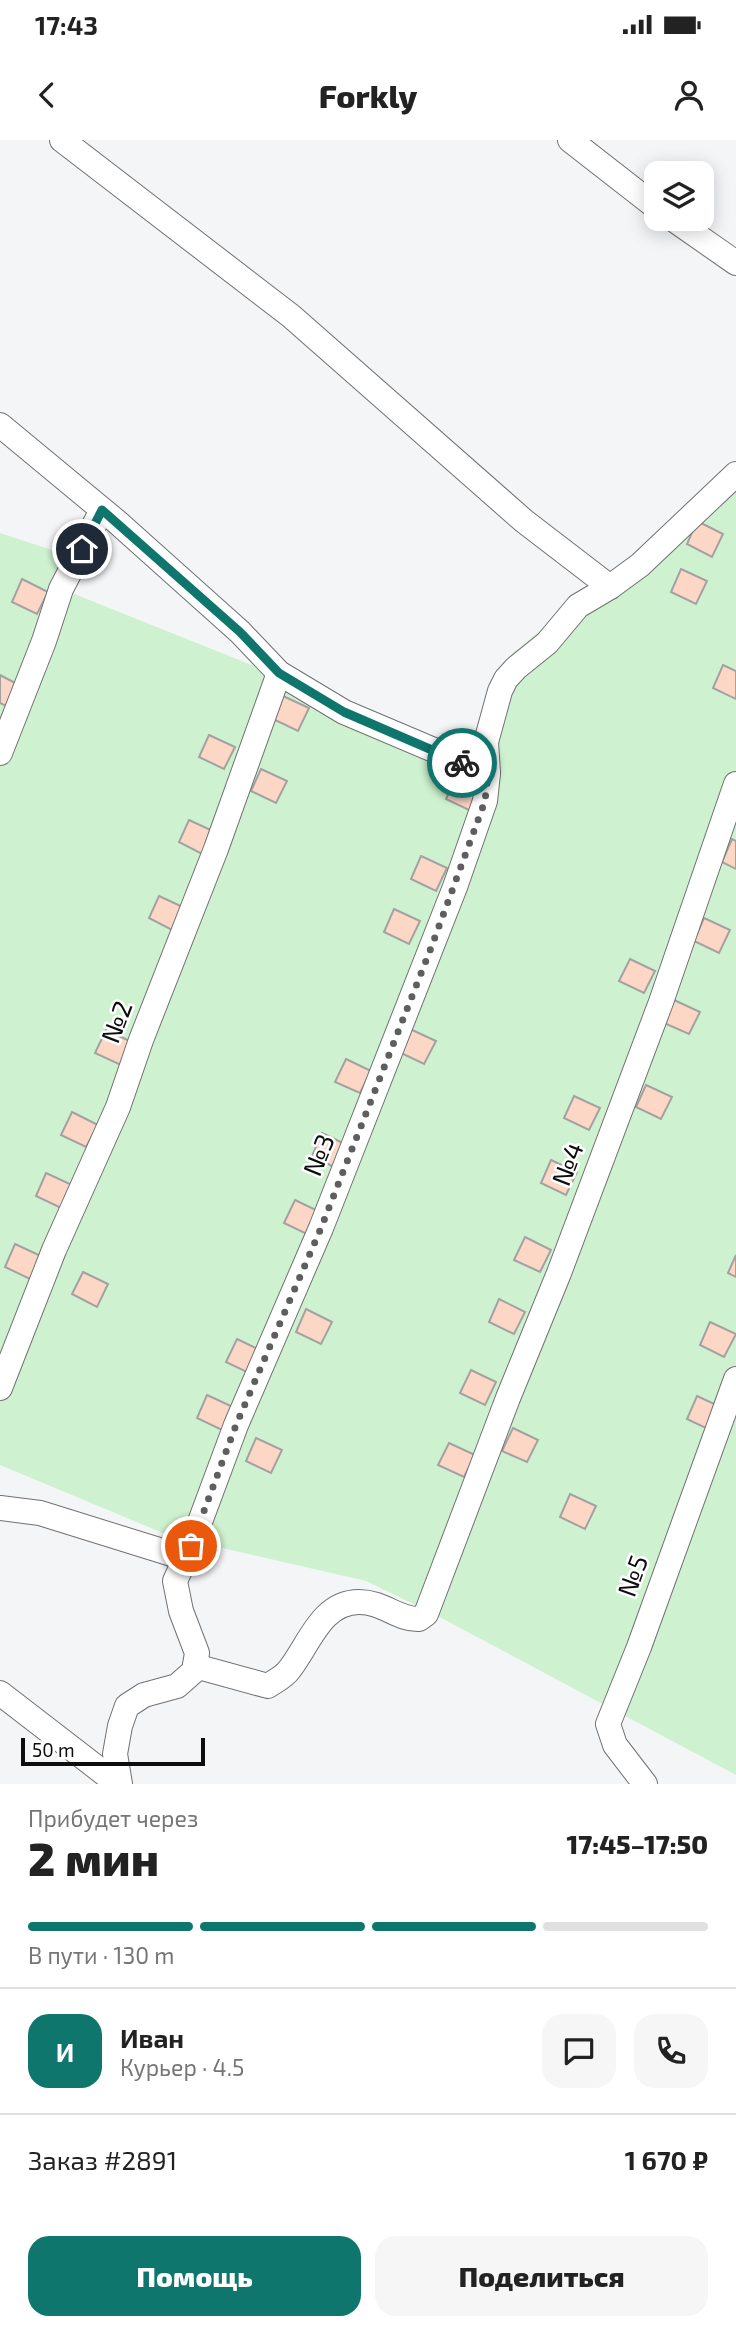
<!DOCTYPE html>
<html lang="ru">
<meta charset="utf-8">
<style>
body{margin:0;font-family:"Exo 2",sans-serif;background:#f6f6f6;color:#222;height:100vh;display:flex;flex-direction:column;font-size:26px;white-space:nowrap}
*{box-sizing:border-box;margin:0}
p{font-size:23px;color:#767676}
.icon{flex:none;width:38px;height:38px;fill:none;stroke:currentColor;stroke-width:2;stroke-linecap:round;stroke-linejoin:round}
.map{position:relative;height:1644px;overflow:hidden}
.drawer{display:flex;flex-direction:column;background:#fff;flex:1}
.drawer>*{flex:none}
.controls{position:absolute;left:644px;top:21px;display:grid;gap:14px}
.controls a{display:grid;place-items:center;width:70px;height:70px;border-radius:14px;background:#fff;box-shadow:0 4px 18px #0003;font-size:35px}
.scale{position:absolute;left:21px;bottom:18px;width:184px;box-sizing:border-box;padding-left:7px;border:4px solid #0d0d0e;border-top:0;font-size:19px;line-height:24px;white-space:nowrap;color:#0d0d0e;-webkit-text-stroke:5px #fff;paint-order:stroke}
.pin{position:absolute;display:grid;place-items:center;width:60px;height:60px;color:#fff;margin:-30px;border:4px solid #fff;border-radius:50%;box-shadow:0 2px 7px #0007}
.courier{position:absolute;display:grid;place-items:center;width:70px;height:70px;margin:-35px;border:5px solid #0f766e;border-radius:50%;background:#fff;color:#222;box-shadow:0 2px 9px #0007}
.summary em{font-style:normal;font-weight:800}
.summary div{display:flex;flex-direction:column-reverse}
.summary{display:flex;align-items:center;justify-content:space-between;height:119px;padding:0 28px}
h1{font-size:46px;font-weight:800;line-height:52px}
.bar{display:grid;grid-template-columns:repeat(4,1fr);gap:10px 7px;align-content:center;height:84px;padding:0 28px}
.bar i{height:9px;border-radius:5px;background:#e0e0e0}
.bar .active{background:#0f766e}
.bar p{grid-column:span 4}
.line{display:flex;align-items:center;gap:18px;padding:0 28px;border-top:2px solid #e0e0e0}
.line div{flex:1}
.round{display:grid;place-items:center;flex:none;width:74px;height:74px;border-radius:21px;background:#f6f6f6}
.action{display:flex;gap:14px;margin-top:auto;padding:14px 28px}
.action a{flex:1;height:80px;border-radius:21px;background:#0f766e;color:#fff;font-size:28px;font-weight:800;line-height:80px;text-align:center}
.action a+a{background:#f6f6f6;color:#222}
.status{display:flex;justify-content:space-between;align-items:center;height:49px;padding:0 35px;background:#fff;direction:ltr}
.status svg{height:19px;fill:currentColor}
header{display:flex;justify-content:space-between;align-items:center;height:91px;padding:0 28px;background:#fff;font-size:32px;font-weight:800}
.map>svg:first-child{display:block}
.green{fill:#cef2cf}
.building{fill:#fcd7c6;stroke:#a4a2a1;stroke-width:2}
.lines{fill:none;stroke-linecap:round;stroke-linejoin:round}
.minor-casing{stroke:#717173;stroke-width:26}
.minor{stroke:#fff;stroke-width:24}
.done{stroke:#5e5e60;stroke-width:7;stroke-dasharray:0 12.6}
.route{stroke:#0f766e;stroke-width:9}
.labels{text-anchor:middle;stroke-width:5;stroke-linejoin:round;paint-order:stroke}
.street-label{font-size:26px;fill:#0d0d0e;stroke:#fff}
</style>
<div class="status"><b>17:43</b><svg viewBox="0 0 49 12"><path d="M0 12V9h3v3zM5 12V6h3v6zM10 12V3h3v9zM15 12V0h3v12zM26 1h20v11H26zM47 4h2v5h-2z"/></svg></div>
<header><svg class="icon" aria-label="back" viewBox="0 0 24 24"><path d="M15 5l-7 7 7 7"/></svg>Forkly<svg class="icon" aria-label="person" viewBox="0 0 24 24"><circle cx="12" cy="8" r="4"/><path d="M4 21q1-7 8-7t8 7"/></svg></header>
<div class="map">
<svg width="736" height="1644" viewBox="0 0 736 1644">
<rect width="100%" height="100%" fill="#f4f5f7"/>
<polygon class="green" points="736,326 736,1635 430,1472 366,1441 170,1396 0,1325 0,393 61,413 62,449 259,528 477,638 493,555 512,514 556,477 620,446"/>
<g class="building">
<polygon points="697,381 723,394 712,417 687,404"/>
<polygon points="681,429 707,441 696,464 671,452"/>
<polygon points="22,439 48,452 37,474 12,462"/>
<polygon points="723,525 736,531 736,559 713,548"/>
<polygon points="0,535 19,545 8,567 0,563"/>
<polygon points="283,556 309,568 298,591 273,579"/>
<polygon points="209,595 235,607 224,629 199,617"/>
<polygon points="261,629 287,641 276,663 251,651"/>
<polygon points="456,636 482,648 471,671 446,659"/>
<polygon points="189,680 215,692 204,715 179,702"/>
<polygon points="732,699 736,701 736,729 722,722"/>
<polygon points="421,716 447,728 436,751 411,739"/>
<polygon points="159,756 185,768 174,791 149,778"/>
<polygon points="394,769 420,781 409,804 384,792"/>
<polygon points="704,778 730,790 719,813 694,801"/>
<polygon points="630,819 655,831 644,853 619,841"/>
<polygon points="674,860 700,872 689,894 664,883"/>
<polygon points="410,889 436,901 424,924 399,912"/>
<polygon points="106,890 132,902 121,925 95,913"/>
<polygon points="346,919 371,931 360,953 335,942"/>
<polygon points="646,945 672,957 661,979 636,967"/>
<polygon points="574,956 600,968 589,990 564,978"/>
<polygon points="72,972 98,985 86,1007 61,995"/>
<polygon points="322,993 347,1005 336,1028 312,1016"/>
<polygon points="551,1020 577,1032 566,1055 541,1043"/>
<polygon points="46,1033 72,1045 61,1068 36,1056"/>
<polygon points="295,1060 320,1072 309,1095 284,1083"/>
<polygon points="525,1097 551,1110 540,1132 514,1120"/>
<polygon points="15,1104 41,1116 30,1139 5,1127"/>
<polygon points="736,1115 736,1137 728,1133"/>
<polygon points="83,1132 108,1144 97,1167 72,1154"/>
<polygon points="499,1159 525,1172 514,1194 489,1182"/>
<polygon points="306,1169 332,1182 321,1204 296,1192"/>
<polygon points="710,1182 736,1194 724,1217 700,1205"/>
<polygon points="237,1199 262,1211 251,1234 226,1222"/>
<polygon points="471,1230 496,1242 485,1265 460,1253"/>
<polygon points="207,1255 233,1267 222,1290 197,1278"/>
<polygon points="697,1256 723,1268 712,1291 687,1279"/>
<polygon points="513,1288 538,1300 527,1322 502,1311"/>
<polygon points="256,1298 282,1310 271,1333 246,1321"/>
<polygon points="449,1303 475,1315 464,1337 438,1325"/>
<polygon points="570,1354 596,1366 585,1389 560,1377"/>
</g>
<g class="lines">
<defs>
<g id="minor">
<polyline points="62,0 291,176 524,381 610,447"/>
<polyline points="570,0 656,67"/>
<polyline points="673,79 736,123"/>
<polyline points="0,285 116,381 240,492 279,533 344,572 488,633"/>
<polyline points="0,613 44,501 61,449 102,370"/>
<polyline points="0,1248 54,1110 118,967 141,900 216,709 279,533"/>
<polyline points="0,1368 40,1373 175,1415 191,1406"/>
<path d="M195,1526L268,1546C275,1541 284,1537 289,1530C309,1505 321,1462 359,1462C384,1462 398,1480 419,1479L426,1474L508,1258L559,1133L661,862L736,644"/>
<polyline points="0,1553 118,1644"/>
<polyline points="120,1644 115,1614 120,1586 127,1566 144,1555 177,1546 194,1531 197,1513 181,1471 175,1441 191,1406 236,1285 321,1088 455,747 485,661 488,633 486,602 500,551 506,539 516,528 547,503 578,466 610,447 640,425 736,334"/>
<polyline points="645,1644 615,1605 608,1584 639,1507 736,1239"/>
</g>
</defs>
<use href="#minor" class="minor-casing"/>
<use href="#minor" class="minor"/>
</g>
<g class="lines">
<polyline class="done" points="191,1406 236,1285 321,1088 431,808 485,661 488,633 462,623"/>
<polyline class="route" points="82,409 102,370 240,492 279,533 344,572 462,623"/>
</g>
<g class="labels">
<g class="street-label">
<text transform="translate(117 882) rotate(-69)" y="9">№2</text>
<text transform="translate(319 1015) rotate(-68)" y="9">№3</text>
<text transform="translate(568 1024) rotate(-69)" y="9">№4</text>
<text transform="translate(633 1436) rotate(-70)" y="9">№5</text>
</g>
</g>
</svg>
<div class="controls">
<a><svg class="icon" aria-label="layers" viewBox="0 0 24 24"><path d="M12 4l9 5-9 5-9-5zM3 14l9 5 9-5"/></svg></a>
</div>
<div class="scale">50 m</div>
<div class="pin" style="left:191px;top:1406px;background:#ea580c"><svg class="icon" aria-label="bag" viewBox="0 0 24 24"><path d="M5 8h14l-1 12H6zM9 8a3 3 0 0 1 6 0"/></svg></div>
<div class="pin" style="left:82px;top:409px;background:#1f2937"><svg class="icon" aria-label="home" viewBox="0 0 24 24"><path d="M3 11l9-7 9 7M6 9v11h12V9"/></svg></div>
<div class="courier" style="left:462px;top:623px"><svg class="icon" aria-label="bike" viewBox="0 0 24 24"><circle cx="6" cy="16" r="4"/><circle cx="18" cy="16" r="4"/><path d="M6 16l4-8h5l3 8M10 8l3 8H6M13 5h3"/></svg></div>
</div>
<section class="drawer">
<div class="summary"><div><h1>2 мин</h1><p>Прибудет через</p></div><em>17:45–17:50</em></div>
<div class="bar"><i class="active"></i><i class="active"></i><i class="active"></i><i></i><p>В пути · 130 m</p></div>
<div class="line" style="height:126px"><b class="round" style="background:#0f766e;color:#fff">И</b><div><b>Иван</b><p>Курьер · 4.5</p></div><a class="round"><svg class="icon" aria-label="chat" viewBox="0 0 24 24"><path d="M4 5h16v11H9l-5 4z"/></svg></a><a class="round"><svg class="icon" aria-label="phone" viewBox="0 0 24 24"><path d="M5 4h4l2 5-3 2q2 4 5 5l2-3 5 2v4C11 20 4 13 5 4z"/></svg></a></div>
<div class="line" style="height:91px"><div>Заказ #2891</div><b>1 670 ₽</b></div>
<div class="action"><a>Помощь</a><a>Поделиться</a></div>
</section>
